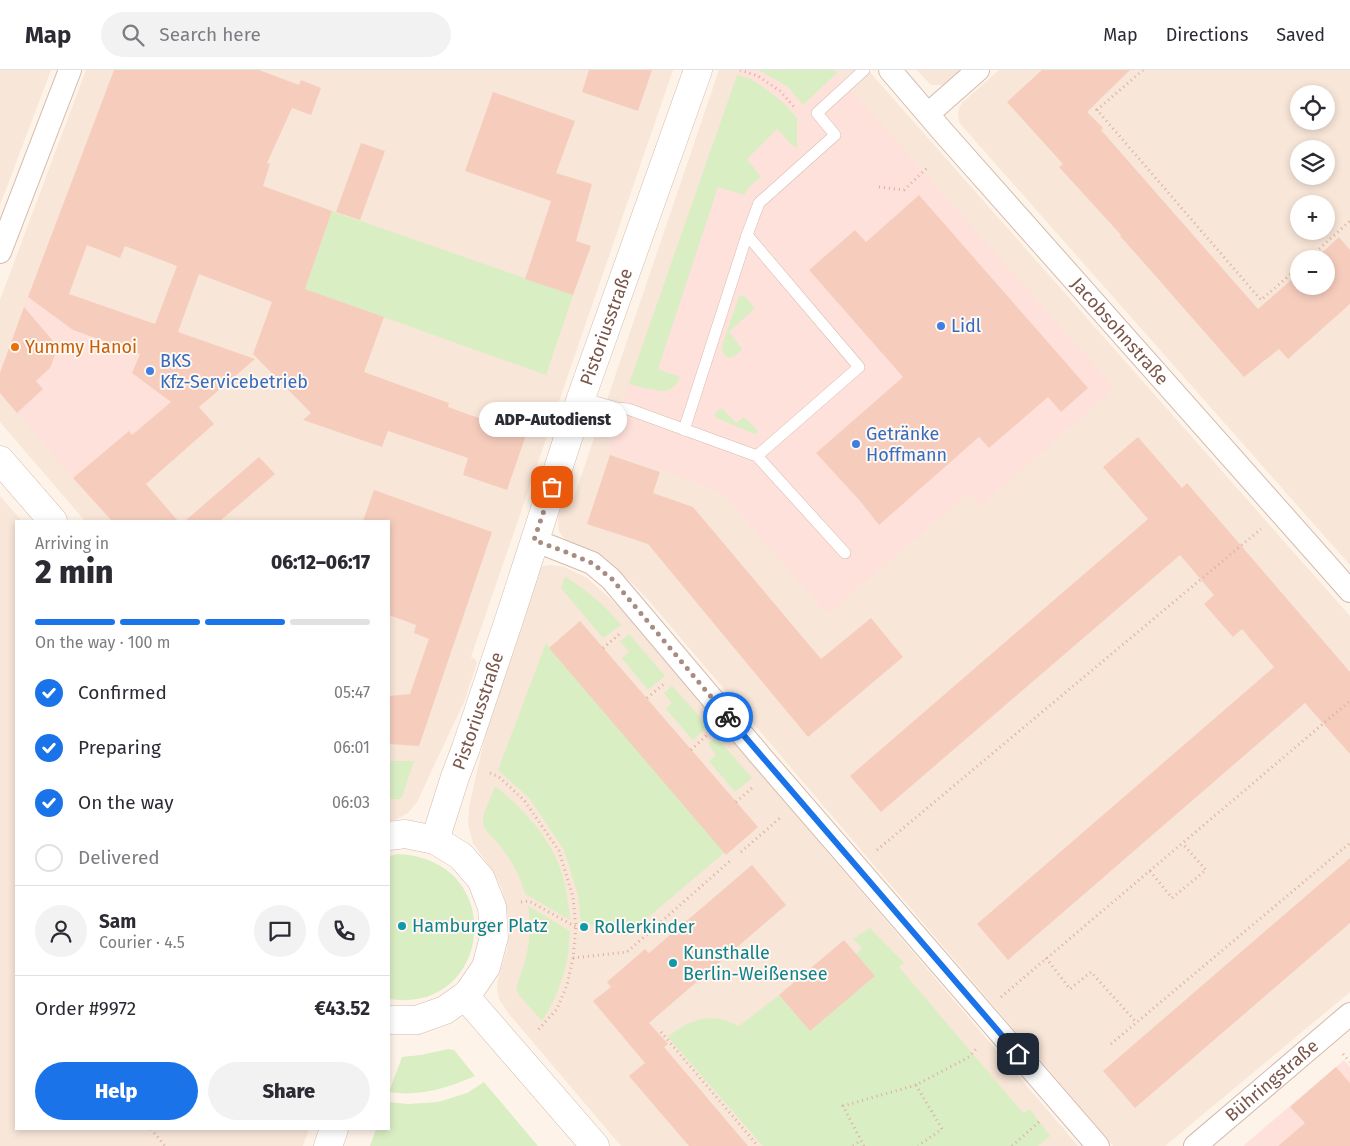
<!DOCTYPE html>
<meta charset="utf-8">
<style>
body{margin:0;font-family:"Fira Sans",sans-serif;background:#f2f2f3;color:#2b2b33;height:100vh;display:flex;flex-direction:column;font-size:19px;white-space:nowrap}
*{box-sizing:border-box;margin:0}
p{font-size:16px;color:#7c7c81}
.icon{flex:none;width:28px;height:28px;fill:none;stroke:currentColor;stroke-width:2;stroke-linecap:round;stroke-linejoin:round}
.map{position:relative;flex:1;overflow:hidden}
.details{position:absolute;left:15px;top:450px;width:375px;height:610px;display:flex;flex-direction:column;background:#fff;border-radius:0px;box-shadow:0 2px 8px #0003}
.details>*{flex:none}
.buttons{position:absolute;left:1290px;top:15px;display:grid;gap:10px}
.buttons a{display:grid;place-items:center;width:45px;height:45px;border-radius:50%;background:#fff;box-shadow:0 2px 8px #0003;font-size:25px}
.pin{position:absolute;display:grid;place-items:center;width:42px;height:42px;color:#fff;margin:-21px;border-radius:10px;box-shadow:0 2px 8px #0006}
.courier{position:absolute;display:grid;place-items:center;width:50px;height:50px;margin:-25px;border:4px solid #1a73e8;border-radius:50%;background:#fff;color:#222;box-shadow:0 1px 6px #0007}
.bubble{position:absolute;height:35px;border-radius:18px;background:#fff;box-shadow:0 2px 8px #0003;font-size:16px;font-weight:800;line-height:35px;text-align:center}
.summary em{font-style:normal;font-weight:800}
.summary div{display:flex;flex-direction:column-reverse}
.summary{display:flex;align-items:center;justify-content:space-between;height:85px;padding:0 20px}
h1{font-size:32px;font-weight:800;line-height:38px}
.bar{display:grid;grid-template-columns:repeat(4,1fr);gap:8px 5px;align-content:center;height:60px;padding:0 20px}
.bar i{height:6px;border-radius:4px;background:#e1e1e2}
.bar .active{background:#1a73e8}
.bar p{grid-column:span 4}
.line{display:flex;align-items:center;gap:12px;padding:0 20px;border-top:1px solid #e1e1e2}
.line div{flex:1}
.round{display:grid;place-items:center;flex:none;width:52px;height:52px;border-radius:26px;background:#f2f2f3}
ol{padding:0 20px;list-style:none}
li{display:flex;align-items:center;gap:15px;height:55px}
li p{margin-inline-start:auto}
li .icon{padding:5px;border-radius:50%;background:#1a73e8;color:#fff;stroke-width:4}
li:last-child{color:#7c7c81}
li i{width:28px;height:28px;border:2px solid #e1e1e2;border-radius:50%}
.cta{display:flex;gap:10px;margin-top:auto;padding:10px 20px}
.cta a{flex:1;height:58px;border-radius:30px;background:#1a73e8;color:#fff;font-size:20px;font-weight:800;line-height:58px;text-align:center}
.cta a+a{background:#f2f2f3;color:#2b2b33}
header{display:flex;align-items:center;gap:30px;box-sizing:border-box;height:70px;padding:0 25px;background:#fff;border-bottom:1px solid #e1e1e2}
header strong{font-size:24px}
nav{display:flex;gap:28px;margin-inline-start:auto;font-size:18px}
.search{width:350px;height:45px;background:#f2f2f3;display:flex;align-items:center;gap:12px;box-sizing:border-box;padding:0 18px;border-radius:28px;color:#7c7c81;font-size:19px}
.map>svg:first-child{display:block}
.residential{fill:#f8e6d8;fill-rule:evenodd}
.commercial{fill:#ffe1db}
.green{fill:#daeec4}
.building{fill:#f6cdbd;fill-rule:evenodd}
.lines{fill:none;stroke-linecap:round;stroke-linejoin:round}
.service-casing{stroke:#d4bbae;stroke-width:12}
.minor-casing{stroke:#d4bbae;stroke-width:24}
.tertiary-casing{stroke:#d4bbae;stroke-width:29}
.path{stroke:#dcaf9f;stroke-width:3;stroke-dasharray:1 4;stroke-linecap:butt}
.service{stroke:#fff;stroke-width:11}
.minor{stroke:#fff;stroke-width:22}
.tertiary{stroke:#fff;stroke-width:28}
.done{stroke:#a98c81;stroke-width:5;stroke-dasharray:0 9}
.route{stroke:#1a73e8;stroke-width:6}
.shop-dot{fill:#3f7fe0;stroke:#fff7f0;stroke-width:2}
.food-dot{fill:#e8710a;stroke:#fff7f0;stroke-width:2}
.culture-dot{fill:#0f9aa8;stroke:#fff7f0;stroke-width:2}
.labels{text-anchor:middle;stroke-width:4;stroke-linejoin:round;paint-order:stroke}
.street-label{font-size:18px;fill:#7b5549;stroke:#fff7f0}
.shop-label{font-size:18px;fill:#366cbe;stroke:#fff7f0;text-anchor:start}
.food-label{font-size:18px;fill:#c56008;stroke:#fff7f0;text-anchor:start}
.culture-label{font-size:18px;fill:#0d838f;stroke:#fff7f0;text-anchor:start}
</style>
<header>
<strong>Map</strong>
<div class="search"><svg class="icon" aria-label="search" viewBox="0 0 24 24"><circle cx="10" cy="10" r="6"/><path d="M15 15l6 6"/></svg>Search here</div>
<nav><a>Map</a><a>Directions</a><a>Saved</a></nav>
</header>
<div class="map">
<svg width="1350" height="1076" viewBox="0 0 1350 1076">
<rect width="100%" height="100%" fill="#fef3e8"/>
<g class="residential">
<polygon points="0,0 51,0 0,135"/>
<polygon points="86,0 673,0 471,587 475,589 477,593 464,632 417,732 408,743 399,748 389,752 389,451 85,451 0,352 0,230"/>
<polygon points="719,0 868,0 1350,546 1350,922 1165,1076 1113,1076 650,532 633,514 615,498 568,472 563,467 559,461 558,447 562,435 571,436"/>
<polygon points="917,0 962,0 950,11 942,15 931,15"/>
<path d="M999,0H1350V495L963,57L959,52L958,44L959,38L962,33ZM1299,24H1326V51H1299ZM1299,79H1326V106H1299ZM1299,134H1326V161H1299ZM1299,189H1326V216H1299Z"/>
<polygon points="0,426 22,451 16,451 16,1059 309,1059 303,1076 0,1076"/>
<polygon points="551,495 564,497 587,508 616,534 1078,1076 621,1076 509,944 499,929 497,917 498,909 507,879 509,863 508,848 506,835 502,819 497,808 473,773 468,754 469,737 489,649 538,500 543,496"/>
</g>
<g class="commercial">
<polygon points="739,0 834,0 1115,318 981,436 969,423 827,545 721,422 607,381 629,314"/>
<polygon points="34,211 255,289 92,430 0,323 0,303"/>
<polygon points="1344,990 1350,997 1350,1076 1243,1076"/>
</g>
<g class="green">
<polygon points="756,0 834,0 837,3 803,35 788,17 760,1"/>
<path d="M737,5L751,9L769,21L787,36L797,48V78L794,77L777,59L747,89L761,107L749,117L744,125L718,117L658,299L680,307C678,313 673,319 666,321C660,322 636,316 629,314Z"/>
<polygon points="332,141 573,225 546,305 305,219"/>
<path d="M743,225L755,238L729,262L742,279C740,281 739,283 736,285C727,292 720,283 723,273L739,226Z"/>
<polygon points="722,338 736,353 744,347 757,360 757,363 755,364 716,348 715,345 715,343"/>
<path d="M565,507C586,519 606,536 621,555L603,568L561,518Z"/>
<polygon points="629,564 665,606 648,620 622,588 629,582 620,571"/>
<polygon points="546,573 725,782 625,867 616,858 581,854 578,825 564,780 530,729 498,700"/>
<polygon points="672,616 708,656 693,670 666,639 672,633 664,623"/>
<polygon points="716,667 752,708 735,722 709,691 716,685 708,674"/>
<polygon points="389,691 414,691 402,727 400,729 389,729"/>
<path d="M495,716C518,734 542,759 555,786C565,806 568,829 570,850L525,824C518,801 510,787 494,769C489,764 482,758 483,749C484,741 492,725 495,716Z"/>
<path d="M398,784C509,789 493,945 389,929V786Z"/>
<path d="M528,836L570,861C569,869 569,877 568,885C564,908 555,931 542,951L519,925L516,917C527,890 533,865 528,836Z"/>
<path d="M870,858L904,893L899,897L1023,1043L1030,1039L1050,1066L1038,1076H763L668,967C683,954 701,946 720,949C727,950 733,954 739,956L779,925L810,961L875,906L856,884L862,878L853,869Z"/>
<path d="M448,979L454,980L475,1006C448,1018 419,1027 389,1022L402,987L421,985Z"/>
<polygon points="484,1012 538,1076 370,1076 376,1059 389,1059 389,1032 408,1034 438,1032 467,1023"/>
</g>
<g class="building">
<path d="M114,0H259L299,15L301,10L321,18L311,45L292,38L267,93L270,94L263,116L332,141L305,219L384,247L364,302L449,333L448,337L526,365L507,420L463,405L468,388L388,361L382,377L303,350L311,343L253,284L272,232L199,204L178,262L255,289L199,337L214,354L146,414L178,451H112L73,408L129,361L132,365L171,332L132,303L140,284L73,260L28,227ZM87,175L120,188L125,176L177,196L155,254L69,224Z"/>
<polygon points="589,0 652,0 638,41 582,22"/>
<polygon points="1042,0 1130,0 1087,42 1103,58 1101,60 1258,239 1299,203 1299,216 1326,216 1326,189 1315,189 1339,167 1350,180 1350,234 1288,289 1279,279 1244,307 1145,194 1120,166 1121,165 1059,97 1063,94 1007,32"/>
<polygon points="493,22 575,51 556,103 592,114 576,171 591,176 573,225 525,209 551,131 465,101"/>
<polygon points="361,73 385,81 360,150 336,142"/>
<polygon points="919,125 1088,318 1061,342 1048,327 989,378 979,367 879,455 860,431 816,383 903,307 809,200 855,160 866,172"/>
<polygon points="24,237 58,277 50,298 36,311 43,319 17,343 0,323 0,303"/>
<polygon points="1138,367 1182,418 1187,413 1350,602 1350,684 1305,633 1008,890 977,854 1274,597 1242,559 1233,567 1204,534 1214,525 1180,485 881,742 850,706 1148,449 1103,397"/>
<polygon points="610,385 660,402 653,423 693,437 821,589 871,548 903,587 808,667 648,474 587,454"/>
<polygon points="259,387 275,404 220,451 185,451"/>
<polygon points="374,420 492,462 419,676 389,674 389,626 410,624 429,569 414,563 416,555 389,545 389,451 363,451"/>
<polygon points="580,551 758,757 726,785 549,578"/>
<polygon points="1350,788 1350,853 1135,1038 1103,1001"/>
<polygon points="752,795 786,835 649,953 668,974 664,977 748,1076 689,1076 629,1006 645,993 593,931 611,917 607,912 645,879 649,883"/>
<polygon points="844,870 875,906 810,961 779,925"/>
<polygon points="1336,997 1350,1013 1350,1076 1278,1076 1305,1053 1290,1037"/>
</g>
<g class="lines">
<defs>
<g id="service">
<polyline points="747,165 759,133 835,65 817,43 864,0"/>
<polyline points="581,328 617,338 628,339 757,386 845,483"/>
<polyline points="684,360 747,165 859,297 757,386"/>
</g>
<g id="minor">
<path id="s1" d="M890,0L943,62L1350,521"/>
<polyline points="928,44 978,0"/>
<polyline points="0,182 70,0"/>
<polyline points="534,470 592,493 611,509 764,690 1098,1076"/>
<path id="s2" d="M1195,1076L1350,944"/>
</g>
<g id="tertiary">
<polyline points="0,390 53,451"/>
<polyline points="389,766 405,764 435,770 461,786 481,809 492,837 494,867 486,897 469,922 465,926 445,940 417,950 389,950"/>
<path id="s3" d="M435,770L455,707L466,678L509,550L581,328L698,0"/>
<polyline points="465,926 595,1076"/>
<polyline points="328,1076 334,1059"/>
</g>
</defs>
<use href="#service" class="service-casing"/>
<use href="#minor" class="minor-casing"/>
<use href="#tertiary" class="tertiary-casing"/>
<g class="path">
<polyline points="740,0 758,6 780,21 796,39"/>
<polyline points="1143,0 1097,40 1261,230 1299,197"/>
<polyline points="879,117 904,120 929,96"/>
<polyline points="1308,189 1350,151"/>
<polyline points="603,578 622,562"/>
<polyline points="647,628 665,613"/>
<polyline points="691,680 708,664"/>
<polyline points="490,703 499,707 524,730 559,781 573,827 576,857 573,888 567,915 557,939 537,961"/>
<polyline points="736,732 752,718"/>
<polyline points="877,780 1261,459"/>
<polyline points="741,782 780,748"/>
<polyline points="1150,801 1172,828 1206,800 1182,773"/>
<polyline points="521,832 529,831 576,857"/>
<polyline points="573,888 627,882 731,790"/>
<polyline points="1046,888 1070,919 1091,902 1136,952"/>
<polyline points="1001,927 1350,631"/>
<polyline points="661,962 758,1076"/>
<polyline points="1111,974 1350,773"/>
<polyline points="1343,984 1350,992"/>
<polyline points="916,1015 942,1059 918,1076"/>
<polyline points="151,1059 165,1076"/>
<polyline points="853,1076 860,1071"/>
<polyline points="864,1076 843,1036 916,1015 969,987 978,977"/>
<polyline points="1012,1076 1041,1050"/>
</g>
<use href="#service" class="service"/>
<use href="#minor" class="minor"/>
<use href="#tertiary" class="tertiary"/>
</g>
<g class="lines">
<polyline class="done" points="552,417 534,470 566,482 592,493 612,509 728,647"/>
<polyline class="route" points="728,647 1018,984"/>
</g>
<g class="shop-dot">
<circle cx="941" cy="256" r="5"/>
<circle cx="150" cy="301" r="5"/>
<circle cx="856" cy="374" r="5"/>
</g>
<circle class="food-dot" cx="15" cy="277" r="5"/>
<g class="culture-dot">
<circle cx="402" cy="856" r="5"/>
<circle cx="584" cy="857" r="5"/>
<circle cx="673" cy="893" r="5"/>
</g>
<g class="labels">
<g class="street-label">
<text dy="6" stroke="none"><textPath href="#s3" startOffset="541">Pistoriusstraße</textPath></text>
<text dy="6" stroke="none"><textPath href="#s1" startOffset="348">Jacobsohnstraße</textPath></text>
<text dy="6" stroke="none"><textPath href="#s3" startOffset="136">Pistoriusstraße</textPath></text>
<text dy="6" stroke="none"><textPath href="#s2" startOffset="101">Bühringstraße</textPath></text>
</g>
<g class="shop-label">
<text x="951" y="262">Lidl</text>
<text x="160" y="297">BKS<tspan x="160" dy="21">Kfz-Servicebetrieb</tspan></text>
<text x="866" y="370">Getränke<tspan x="866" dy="21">Hoffmann</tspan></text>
</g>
<g class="food-label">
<text x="25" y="283">Yummy Hanoi</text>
</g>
<g class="culture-label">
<text x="412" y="862">Hamburger Platz</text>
<text x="594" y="863">Rollerkinder</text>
<text x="683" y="889">Kunsthalle<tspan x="683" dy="21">Berlin-Weißensee</tspan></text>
</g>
</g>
</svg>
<div class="buttons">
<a><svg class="icon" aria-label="locate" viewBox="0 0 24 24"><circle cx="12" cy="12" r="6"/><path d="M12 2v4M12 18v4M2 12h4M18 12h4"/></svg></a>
<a><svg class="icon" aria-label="layers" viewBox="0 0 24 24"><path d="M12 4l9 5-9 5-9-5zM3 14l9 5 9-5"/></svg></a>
<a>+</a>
<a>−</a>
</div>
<div class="pin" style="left:552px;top:417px;background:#ea580c"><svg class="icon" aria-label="bag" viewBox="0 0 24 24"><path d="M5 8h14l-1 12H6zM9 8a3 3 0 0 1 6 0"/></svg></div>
<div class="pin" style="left:1018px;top:984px;background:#1f2937"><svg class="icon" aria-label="home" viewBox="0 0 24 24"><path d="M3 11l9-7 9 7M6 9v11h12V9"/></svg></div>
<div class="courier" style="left:728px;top:647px"><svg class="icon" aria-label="bike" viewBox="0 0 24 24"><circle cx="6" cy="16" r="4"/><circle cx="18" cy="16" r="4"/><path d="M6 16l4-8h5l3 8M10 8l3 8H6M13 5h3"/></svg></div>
<div class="bubble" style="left:479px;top:332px;width:148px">ADP-Autodienst</div>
<section class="details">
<div class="summary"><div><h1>2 min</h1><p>Arriving in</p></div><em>06:12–06:17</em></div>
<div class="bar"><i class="active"></i><i class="active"></i><i class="active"></i><i></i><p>On the way · 100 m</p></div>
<ol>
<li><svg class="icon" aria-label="check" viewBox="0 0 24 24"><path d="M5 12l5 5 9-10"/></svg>Confirmed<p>05:47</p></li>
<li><svg class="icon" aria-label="check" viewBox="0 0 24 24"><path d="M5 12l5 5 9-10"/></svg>Preparing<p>06:01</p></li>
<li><svg class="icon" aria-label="check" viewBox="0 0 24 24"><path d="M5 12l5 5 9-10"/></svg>On the way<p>06:03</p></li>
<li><i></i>Delivered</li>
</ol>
<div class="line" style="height:90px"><a class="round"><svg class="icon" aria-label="person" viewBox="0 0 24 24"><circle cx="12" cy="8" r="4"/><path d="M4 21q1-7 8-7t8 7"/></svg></a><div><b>Sam</b><p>Courier · 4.5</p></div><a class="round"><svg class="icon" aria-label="chat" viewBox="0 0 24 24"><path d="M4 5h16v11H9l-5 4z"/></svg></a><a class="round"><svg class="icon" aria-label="phone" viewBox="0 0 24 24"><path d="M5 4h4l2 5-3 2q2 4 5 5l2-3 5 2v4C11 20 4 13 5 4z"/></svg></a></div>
<div class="line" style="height:65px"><div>Order #9972</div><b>€43.52</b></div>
<div class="cta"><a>Help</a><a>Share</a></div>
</section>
</div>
